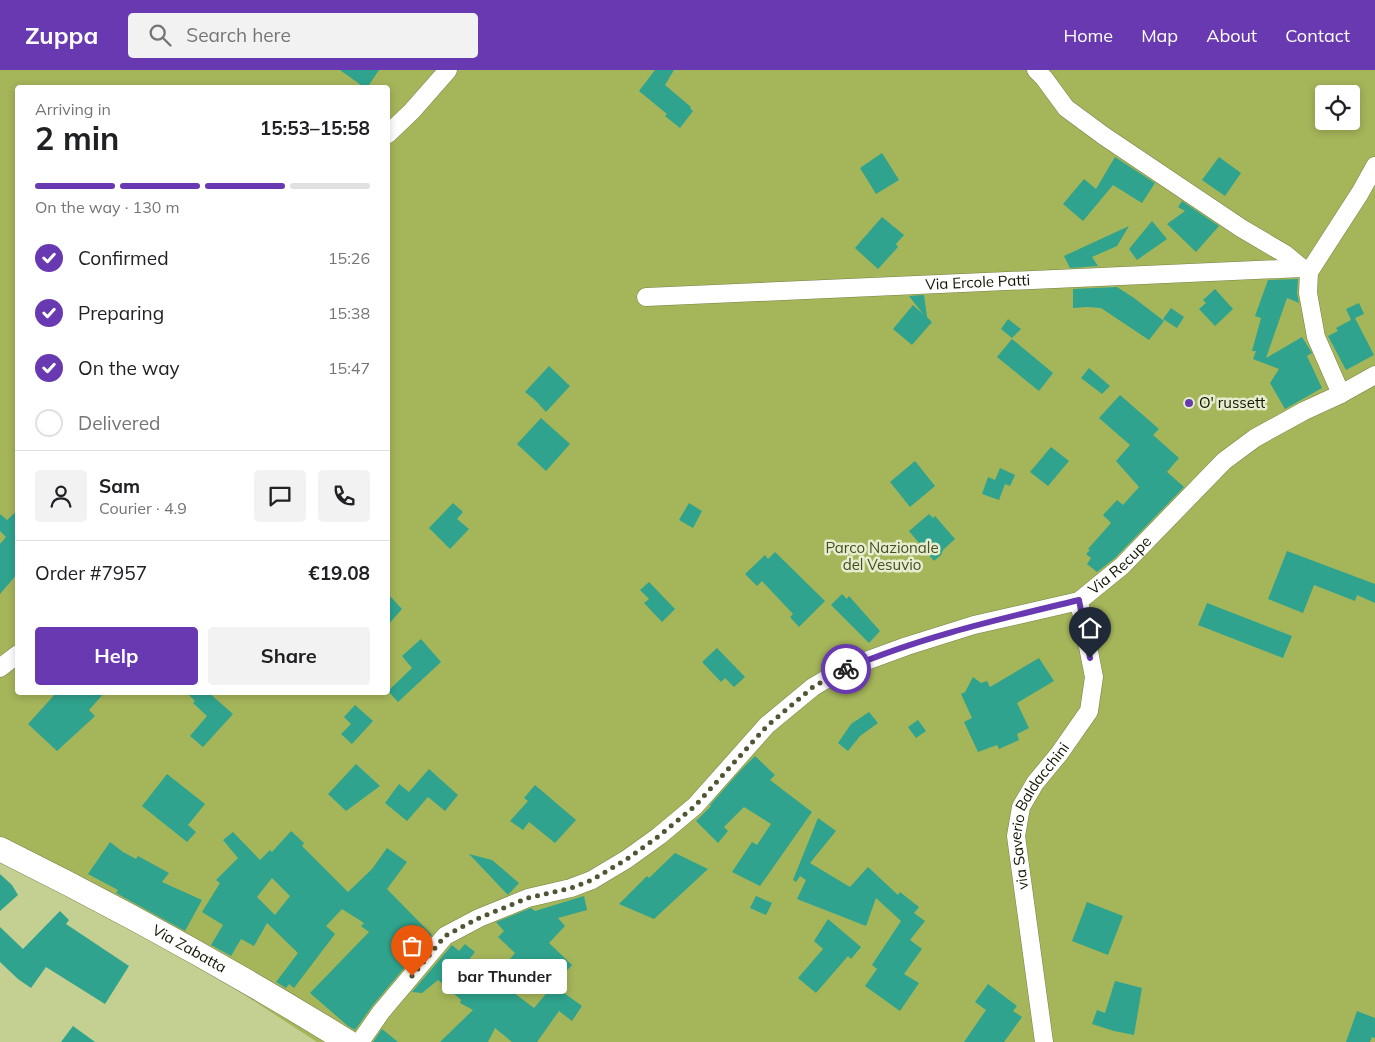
<!DOCTYPE html>
<meta charset="utf-8">
<style>
body{margin:0;font-family:Mulish,sans-serif;background:#f2f2f2;color:#202124;height:100vh;display:flex;flex-direction:column;font-size:19px;white-space:nowrap}
*{box-sizing:border-box;margin:0}
p{font-size:16px;color:#757577}
.icon{flex:none;width:28px;height:28px;fill:none;stroke:currentColor;stroke-width:2;stroke-linecap:round;stroke-linejoin:round}
.map{position:relative;flex:1;overflow:hidden}
.drawer{position:absolute;left:15px;top:15px;width:375px;height:610px;display:flex;flex-direction:column;background:#fff;border-radius:5px;box-shadow:0 2px 8px #0003}
.drawer>*{flex:none}
.tools{position:absolute;left:1315px;top:15px;display:grid;gap:10px}
.tools a{display:grid;place-items:center;width:45px;height:45px;border-radius:5px;background:#fff;box-shadow:0 2px 8px #0003;font-size:25px}
.pin{position:absolute;display:grid;place-items:center;width:42px;height:42px;color:#fff;margin:-51px -21px;border-radius:50% 50% 50% 0;rotate:-45deg;box-shadow:0 0 5px #0007}
.pin .icon{rotate:45deg}
.courier{position:absolute;display:grid;place-items:center;width:50px;height:50px;margin:-25px;border:4px solid #6839b0;border-radius:50%;background:#fff;color:#222;box-shadow:0 1px 6px #0007}
.bubble{position:absolute;height:35px;border-radius:5px;background:#fff;box-shadow:0 2px 8px #0003;font-size:16px;font-weight:700;line-height:35px;text-align:center}
.summary em{font-style:normal;font-weight:700}
.summary div{display:flex;flex-direction:column-reverse}
.summary{display:flex;align-items:center;justify-content:space-between;height:85px;padding:0 20px}
h1{font-size:32px;font-weight:700;line-height:38px}
.bar{display:grid;grid-template-columns:repeat(4,1fr);gap:8px 5px;align-content:center;height:60px;padding:0 20px}
.bar i{height:6px;border-radius:4px;background:#e0e0e0}
.bar .on{background:#6839b0}
.bar p{grid-column:span 4}
.line{display:flex;align-items:center;gap:12px;padding:0 20px;border-top:1px solid #e0e0e0}
.line div{flex:1}
.round{display:grid;place-items:center;flex:none;width:52px;height:52px;border-radius:5px;background:#f2f2f2}
ol{padding:0 20px;list-style:none}
li{display:flex;align-items:center;gap:15px;height:55px}
li p{margin-inline-start:auto}
li .icon{padding:5px;border-radius:50%;background:#6839b0;color:#fff;stroke-width:4}
li:last-child{color:#757577}
li i{width:28px;height:28px;border:2px solid #e0e0e0;border-radius:50%}
.button{display:flex;gap:10px;margin-top:auto;padding:10px 20px}
.button a{flex:1;height:58px;border-radius:5px;background:#6839b0;color:#fff;font-size:20px;font-weight:700;line-height:58px;text-align:center}
.button a+a{background:#f2f2f2;color:#202124}
header{display:flex;align-items:center;gap:30px;box-sizing:border-box;height:70px;padding:0 25px;background:#6839b0;color:#fff}
header strong{font-size:24px}
nav{display:flex;gap:28px;margin-inline-start:auto;font-size:18px}
.search{width:350px;height:45px;background:#f2f2f2;display:flex;align-items:center;gap:12px;box-sizing:border-box;padding:0 18px;border-radius:5px;color:#757577;font-size:19px}
.map>svg:first-child{display:block}
.green{fill:#a5b55a;fill-rule:evenodd}
.building{fill:#2fa38d;fill-rule:evenodd}
.lines{fill:none;stroke-linecap:round;stroke-linejoin:round}
.street-casing{stroke:#778146;stroke-width:19}
.secondary-casing{stroke:#778146;stroke-width:25}
.street{stroke:#fff;stroke-width:18}
.secondary{stroke:#fff;stroke-width:24}
.done{stroke:#505633;stroke-width:5;stroke-dasharray:0 9}
.route{stroke:#6839b0;stroke-width:6}
.poi-dot{fill:#6839b0;stroke:#e6edce;stroke-width:2}
.labels{text-anchor:middle;stroke-width:5;stroke-linejoin:round;paint-order:stroke}
.street-label{font-size:15px;fill:#111500;stroke:#e6edce}
.poi-label{font-size:15px;fill:#111500;stroke:#e6edce;text-anchor:start}
.park-label{font-size:15px;fill:#464d22;stroke:#e6edce}
</style>
<header>
<strong>Zuppa</strong>
<div class="search"><svg class="icon" aria-label="search" viewBox="0 0 24 24"><circle cx="10" cy="10" r="6"/><path d="M15 15l6 6"/></svg>Search here</div>
<nav><a>Home</a><a>Map</a><a>About</a><a>Contact</a></nav>
</header>
<div class="map">
<svg width="1375" height="972" viewBox="0 0 1375 972">
<rect width="100%" height="100%" fill="#c4d092"/>
<path class="green" d="M0,0H1375V972H317L197,894L0,790ZM18,18H388V622H18ZM1324,24H1351V51H1324Z"/>
<g class="building">
<polygon points="340,0 379,0 367,18 365,18"/>
<polygon points="655,0 674,0 665,15 691,37 690,38 693,41 680,58 665,46 667,44 639,21"/>
<polygon points="882,83 899,110 876,124 860,98"/>
<polygon points="1115,87 1155,113 1142,133 1113,115 1083,151 1063,134 1084,109 1096,119"/>
<polygon points="1219,87 1241,103 1225,126 1202,110"/>
<polygon points="1182,131 1219,156 1196,182 1167,154 1185,141 1178,137"/>
<polygon points="882,147 904,165 896,174 898,177 878,199 855,178"/>
<polygon points="1152,151 1167,169 1137,190 1129,179"/>
<polygon points="1129,156 1117,176 1092,187 1098,196 1070,198 1064,186"/>
<polygon points="1298,209 1297,223 1299,233 1287,228 1266,288 1302,267 1312,283 1307,286 1322,318 1285,339 1270,313 1279,299 1253,289 1256,281 1252,281 1261,248 1255,246 1268,210"/>
<polygon points="1117,217 1134,228 1164,251 1149,270 1101,238 1087,237 1073,238 1073,219"/>
<polygon points="1215,219 1233,239 1215,256 1199,239 1206,233 1203,230"/>
<polygon points="924,225 927,247 932,252 912,275 893,259 913,235 923,244 909,226"/>
<polygon points="1359,233 1364,244 1355,248 1374,285 1346,300 1328,266 1338,261 1336,258 1351,250 1346,239"/>
<polygon points="1171,238 1184,247 1177,258 1163,249"/>
<polygon points="1008,249 1021,259 1012,268 1001,259"/>
<polygon points="1012,269 1053,303 1039,321 997,287"/>
<polygon points="549,296 570,316 546,342 535,330 525,322"/>
<polygon points="1089,298 1110,316 1102,324 1081,308"/>
<polygon points="1120,325 1159,359 1153,365 1179,388 1167,402 1184,417 1115,488 1097,502 1087,494 1091,488 1086,484 1090,480 1088,479 1111,453 1103,445 1117,430 1123,435 1139,417 1116,391 1130,375 1099,348"/>
<polygon points="541,348 570,374 546,401 517,374"/>
<polygon points="1051,377 1069,391 1048,416 1030,402"/>
<polygon points="915,391 935,416 910,437 890,412"/>
<polygon points="1000,398 1015,405 1010,416 1005,414 999,430 982,424 988,407 995,410"/>
<polygon points="453,433 463,442 457,449 469,459 450,479 429,458"/>
<polygon points="689,433 702,441 693,458 679,450"/>
<polygon points="18,440 18,503 0,524 0,474 6,467 0,461 0,444 7,450"/>
<polygon points="929,444 933,448 935,446 955,469 943,480 941,485 934,491 909,461"/>
<polygon points="1287,481 1375,514 1375,533 1357,525 1355,531 1314,515 1303,543 1268,529"/>
<polygon points="775,482 825,531 799,557 790,547 793,544 762,511 757,516 745,504 765,485 768,489"/>
<polygon points="649,512 675,539 662,552 644,533 649,529 640,520"/>
<polygon points="388,524 402,539 388,555"/>
<polygon points="842,524 847,529 849,526 880,561 869,573 831,535"/>
<polygon points="1207,533 1292,566 1283,588 1198,555"/>
<polygon points="421,569 441,592 398,632 388,621 412,598 402,586"/>
<polygon points="717,578 745,607 734,617 725,608 721,612 702,592"/>
<polygon points="1039,588 1054,611 1017,633 1029,658 1017,664 1019,670 999,679 997,675 978,682 964,652 972,648 961,624 965,622 973,607 981,613 987,611 990,617"/>
<polygon points="57,622 105,622 89,640 95,646 57,681 28,654"/>
<polygon points="186,622 208,622 233,644 203,677 190,666 207,646 193,633 195,631"/>
<polygon points="355,635 373,651 352,674 341,664 351,654 344,647"/>
<polygon points="869,642 878,653 860,666 848,681 838,673 851,654"/>
<polygon points="918,650 926,661 916,668 908,657"/>
<polygon points="755,686 775,705 770,710 812,742 760,816 732,802 752,772 757,775 771,754 744,737 724,757 728,761 718,773 696,751 711,736 710,735 741,700"/>
<polygon points="356,694 380,716 346,741 328,724"/>
<polygon points="429,699 458,725 445,741 428,727 407,751 385,733 399,714 409,722"/>
<polygon points="167,704 205,734 188,755 196,762 187,772 142,736"/>
<polygon points="535,715 576,750 555,773 529,752 523,760 510,751 528,731 524,728"/>
<polygon points="818,748 836,761 810,793 850,817 868,797 898,825 900,822 919,837 914,843 925,851 910,870 922,879 904,904 919,913 900,941 865,916 877,899 872,895 901,851 876,828 866,856 797,829 806,810 800,806 796,812 793,810"/>
<path d="M291,761L304,773L302,776L348,822L372,799L387,778L407,792L387,819L432,865L373,935L355,960L348,956L310,923L369,862L361,856L364,853L342,839L326,856L335,864L294,918L289,914L286,918L276,912L298,883L267,853L254,876L241,869L231,886L211,875L223,855L202,842L220,813L216,810L238,788L223,770L233,762L260,790L270,780L272,782ZM272,808L290,826L275,845L257,827Z"/>
<polygon points="110,772 123,782 136,789 138,786 169,803 162,812 202,830 185,861 116,823 118,820 88,804"/>
<polygon points="675,783 708,799 654,849 619,834 647,806 649,808"/>
<polygon points="469,784 492,790 519,813 508,825"/>
<polygon points="0,804 12,815 18,825 0,841"/>
<path d="M584,826L587,840L558,848L565,856L549,873L572,895L553,915L582,936L572,951L559,941L537,972H512L495,958L488,972H440L473,940L460,933L461,930L438,910L422,923L412,922L452,875L459,881L465,874L475,882L467,892L491,912L515,883L498,867L504,861L496,852L531,838L535,841ZM529,898L550,919L534,938L510,920Z"/>
<polygon points="756,826 772,833 766,845 750,838"/>
<polygon points="1087,832 1123,846 1108,885 1072,871"/>
<polygon points="60,841 69,850 66,854 129,896 105,934 46,897 31,918 18,909 0,892 0,857 23,879"/>
<polygon points="828,849 861,877 851,889 848,886 816,923 798,908 823,879 814,871"/>
<polygon points="1115,911 1142,918 1134,965 1114,961 1092,954 1097,940 1105,943"/>
<polygon points="988,914 1017,936 1013,941 1022,947 1004,972 964,972 986,940 975,932"/>
<polygon points="1357,941 1375,948 1375,968 1372,967 1370,972 1346,972"/>
<polygon points="73,956 95,972 61,972"/>
<polygon points="382,959 398,972 373,972"/>
</g>
<g class="lines">
<defs>
<g id="street">
<polyline points="1036,0 1044,8 1066,38 1104,66 1241,158 1285,184 1302,198"/>
<polyline points="388,64 412,41 448,0"/>
<path id="s1" d="M646,227L1302,198L1309,202"/>
<polyline points="1341,324 1316,267 1308,223 1309,202 1360,123 1375,96"/>
<polyline points="0,598 18,584"/>
<path id="s2" d="M360,972L381,942L445,866L479,848L528,828L571,818L592,810L627,789L659,766L695,736L767,655L813,617L835,604L866,591L907,576L974,555L1079,531L1122,496L1224,391L1255,368L1304,341L1341,324L1375,305"/>
<path id="s3" d="M1044,972L1016,766L1021,737L1035,713L1059,684L1089,641L1094,607L1079,531"/>
</g>
<g id="secondary">
<path id="s4" d="M0,779C119,838 235,902 348,972"/>
</g>
</defs>
<use href="#street" class="street-casing"/>
<use href="#secondary" class="secondary-casing"/>
<use href="#street" class="street"/>
<use href="#secondary" class="secondary"/>
</g>
<g class="lines">
<polyline class="done" points="412,906 445,866 479,848 528,828 571,818 592,810 627,789 659,766 695,736 767,656 813,617 835,604 846,599"/>
<path class="route" d="M846,599C920,567 1000,549 1079,530L1090,588"/>
</g>
<circle class="poi-dot" cx="1189" cy="333" r="5"/>
<g class="labels">
<g class="street-label">
<text dy="5" stroke="none"><textPath href="#s1" startOffset="332">Via Ercole Patti</textPath></text>
<text dy="5" stroke="none"><textPath href="#s2" startOffset="924">Via Recupe</textPath></text>
<text dy="5" stroke="none"><textPath href="#s3" startOffset="234">via Saverio Baldacchini</textPath></text>
<text dy="5" stroke="none"><textPath href="#s4" startOffset="214">Via Zabatta</textPath></text>
</g>
<g class="poi-label">
<text x="1199" y="338">O' russett</text>
</g>
<g class="park-label">
<text x="882" y="483">Parco Nazionale<tspan x="882" dy="17">del Vesuvio</tspan></text>
</g>
</g>
</svg>
<div class="tools">
<a><svg class="icon" aria-label="locate" viewBox="0 0 24 24"><circle cx="12" cy="12" r="6"/><path d="M12 2v4M12 18v4M2 12h4M18 12h4"/></svg></a>
</div>
<div class="pin" style="left:412px;top:906px;background:#ea580c"><svg class="icon" aria-label="bag" viewBox="0 0 24 24"><path d="M5 8h14l-1 12H6zM9 8a3 3 0 0 1 6 0"/></svg></div>
<div class="pin" style="left:1090px;top:588px;background:#1f2937"><svg class="icon" aria-label="home" viewBox="0 0 24 24"><path d="M3 11l9-7 9 7M6 9v11h12V9"/></svg></div>
<div class="courier" style="left:846px;top:599px"><svg class="icon" aria-label="bike" viewBox="0 0 24 24"><circle cx="6" cy="16" r="4"/><circle cx="18" cy="16" r="4"/><path d="M6 16l4-8h5l3 8M10 8l3 8H6M13 5h3"/></svg></div>
<div class="bubble" style="left:442px;top:889px;width:125px">bar Thunder</div>
<section class="drawer">
<div class="summary"><div><h1>2 min</h1><p>Arriving in</p></div><em>15:53–15:58</em></div>
<div class="bar"><i class="on"></i><i class="on"></i><i class="on"></i><i></i><p>On the way · 130 m</p></div>
<ol>
<li><svg class="icon" aria-label="check" viewBox="0 0 24 24"><path d="M5 12l5 5 9-10"/></svg>Confirmed<p>15:26</p></li>
<li><svg class="icon" aria-label="check" viewBox="0 0 24 24"><path d="M5 12l5 5 9-10"/></svg>Preparing<p>15:38</p></li>
<li><svg class="icon" aria-label="check" viewBox="0 0 24 24"><path d="M5 12l5 5 9-10"/></svg>On the way<p>15:47</p></li>
<li><i></i>Delivered</li>
</ol>
<div class="line" style="height:90px"><a class="round"><svg class="icon" aria-label="person" viewBox="0 0 24 24"><circle cx="12" cy="8" r="4"/><path d="M4 21q1-7 8-7t8 7"/></svg></a><div><b>Sam</b><p>Courier · 4.9</p></div><a class="round"><svg class="icon" aria-label="chat" viewBox="0 0 24 24"><path d="M4 5h16v11H9l-5 4z"/></svg></a><a class="round"><svg class="icon" aria-label="phone" viewBox="0 0 24 24"><path d="M5 4h4l2 5-3 2q2 4 5 5l2-3 5 2v4C11 20 4 13 5 4z"/></svg></a></div>
<div class="line" style="height:65px"><div>Order #7957</div><b>€19.08</b></div>
<div class="button"><a>Help</a><a>Share</a></div>
</section>
</div>
